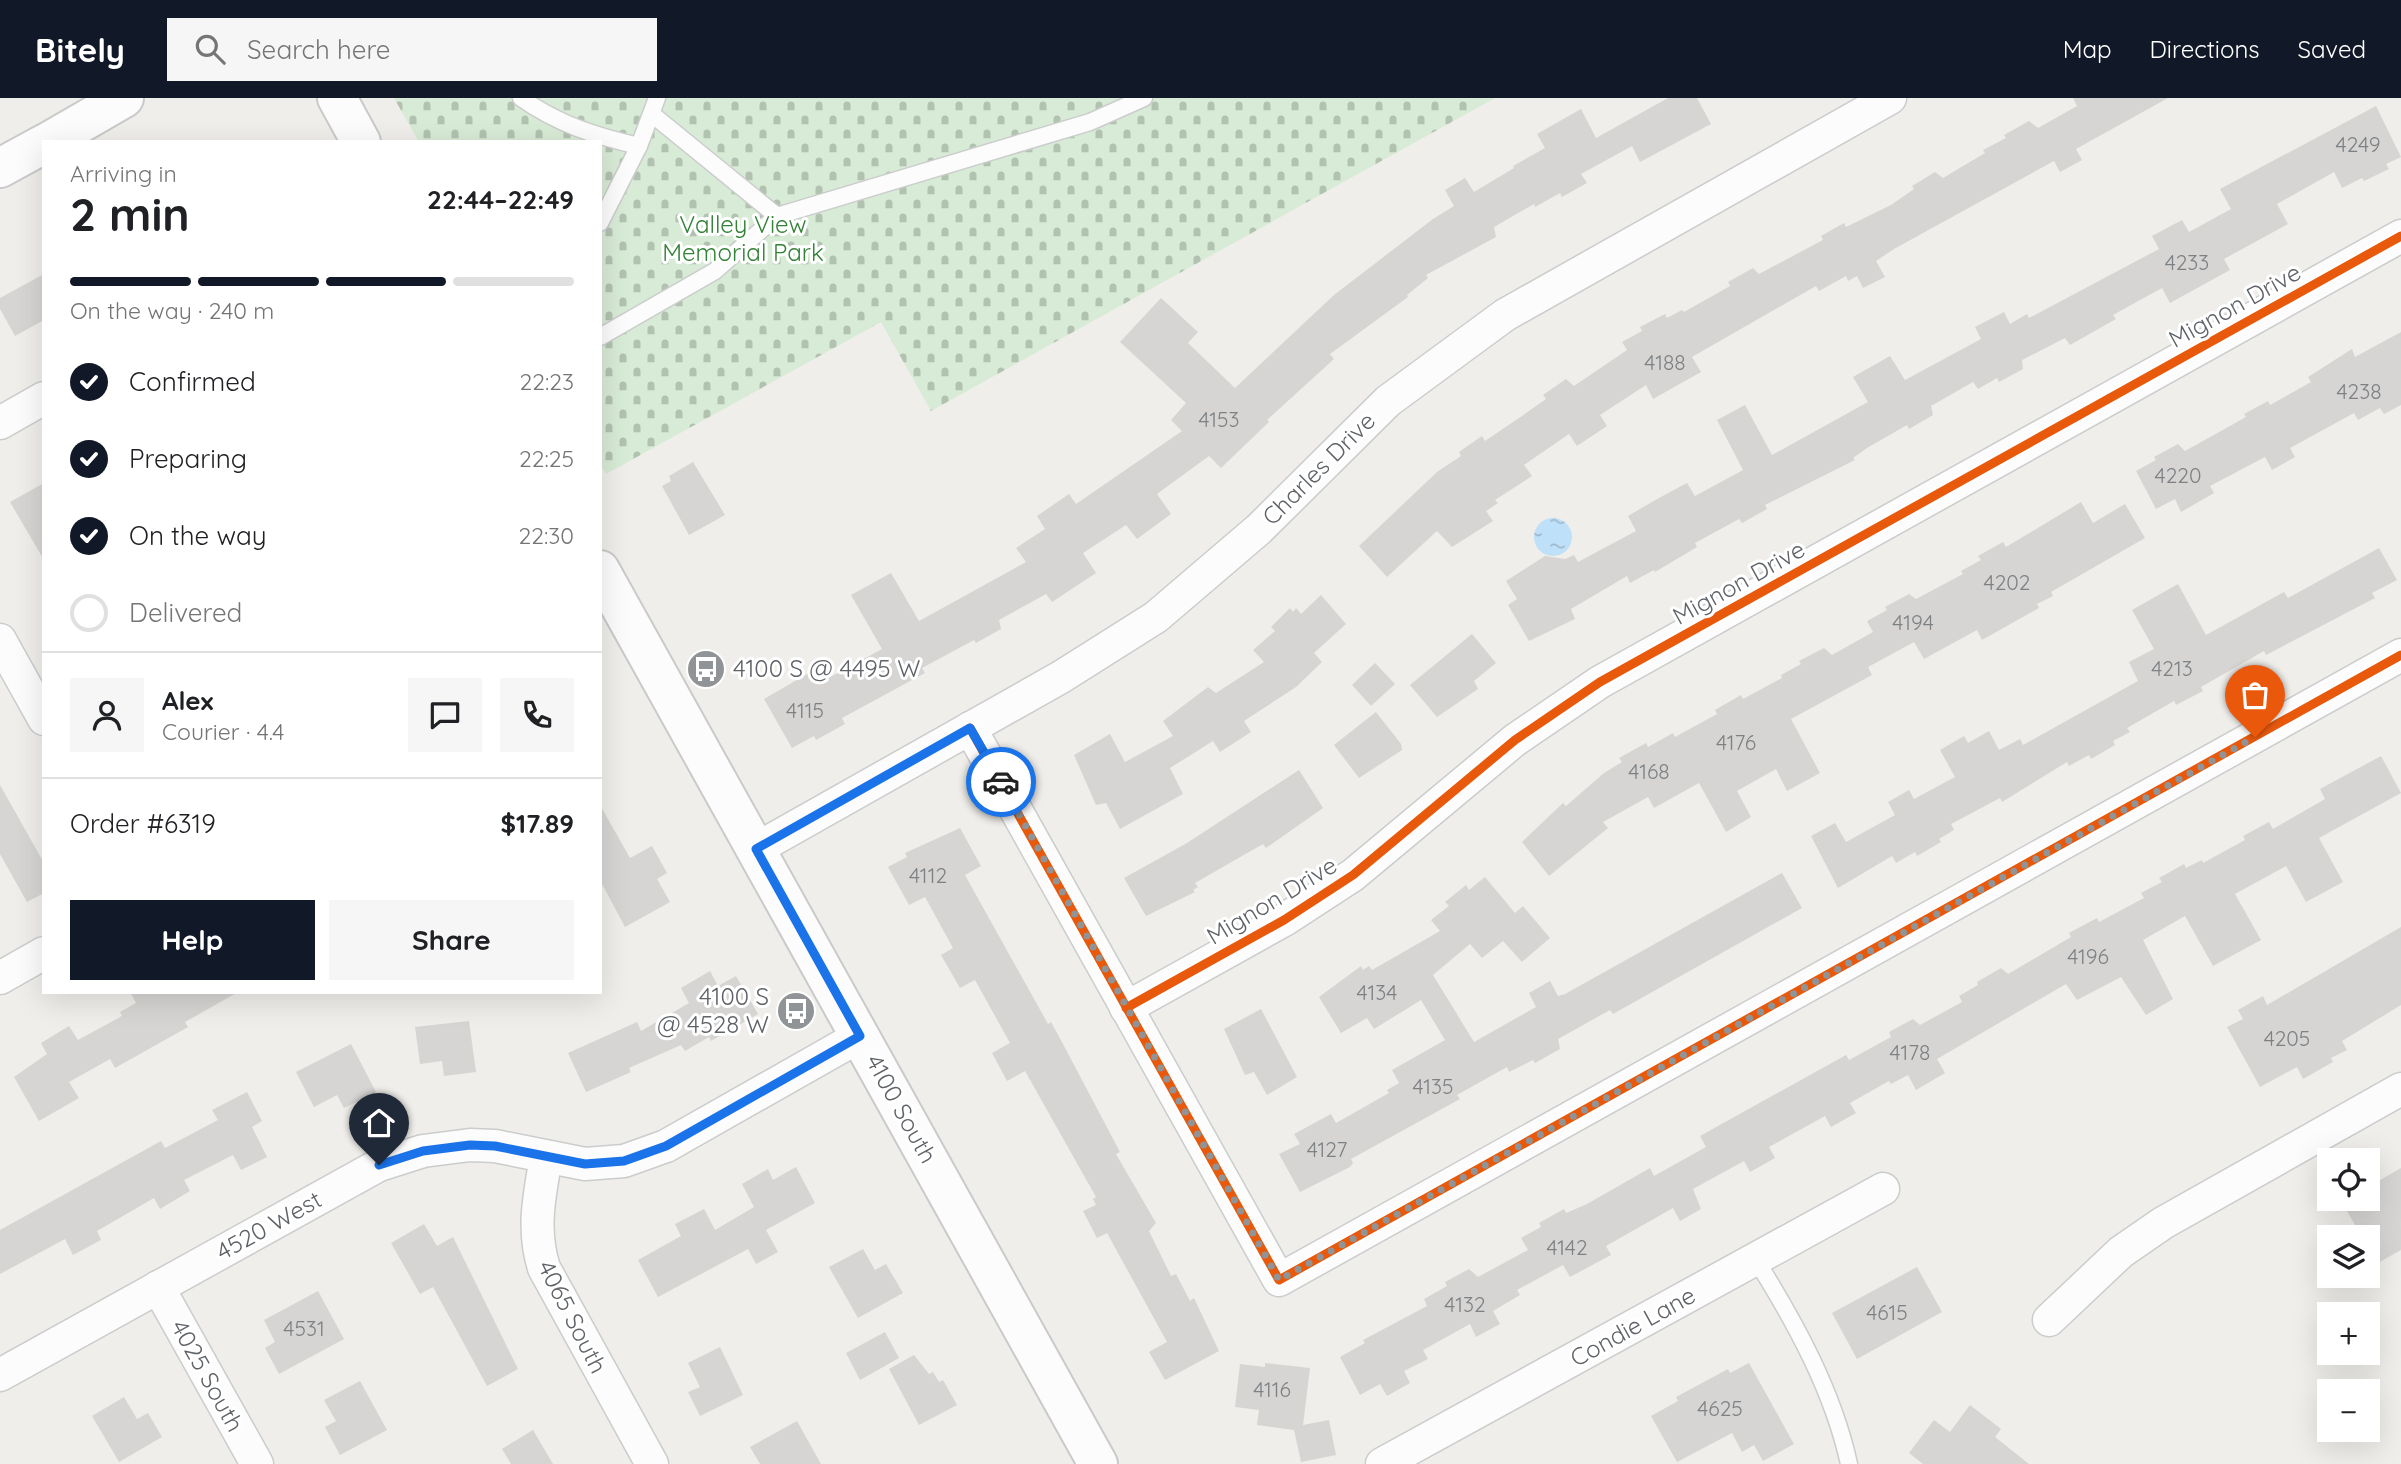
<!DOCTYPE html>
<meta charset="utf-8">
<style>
body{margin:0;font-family:Quicksand,sans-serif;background:#f6f6f6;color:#202124;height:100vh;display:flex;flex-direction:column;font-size:26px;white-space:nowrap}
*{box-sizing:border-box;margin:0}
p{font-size:23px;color:#757577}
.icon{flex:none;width:38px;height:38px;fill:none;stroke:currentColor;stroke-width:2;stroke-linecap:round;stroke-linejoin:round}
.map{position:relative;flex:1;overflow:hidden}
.drawer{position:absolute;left:42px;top:42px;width:560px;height:854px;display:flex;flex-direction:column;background:#fff;border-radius:0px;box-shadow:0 7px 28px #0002}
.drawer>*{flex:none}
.buttons{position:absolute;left:2317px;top:1050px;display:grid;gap:14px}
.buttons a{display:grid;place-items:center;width:63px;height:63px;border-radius:0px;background:#fff;box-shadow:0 7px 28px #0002;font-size:35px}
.pin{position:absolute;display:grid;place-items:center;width:60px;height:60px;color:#fff;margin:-72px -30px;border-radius:50% 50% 50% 0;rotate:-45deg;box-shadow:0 0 7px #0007}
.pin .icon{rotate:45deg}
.courier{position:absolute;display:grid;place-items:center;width:70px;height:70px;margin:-35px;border:5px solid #1a73e8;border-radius:50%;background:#fff;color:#222;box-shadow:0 2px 9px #0007}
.summary em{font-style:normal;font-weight:700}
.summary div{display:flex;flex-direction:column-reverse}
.summary{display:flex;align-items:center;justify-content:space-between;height:119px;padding:0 28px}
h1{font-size:46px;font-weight:700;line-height:52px}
.bar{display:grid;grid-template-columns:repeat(4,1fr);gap:10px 7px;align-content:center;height:84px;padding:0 28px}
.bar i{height:9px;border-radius:5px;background:#e0e0e0}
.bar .current{background:#111827}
.bar p{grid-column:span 4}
.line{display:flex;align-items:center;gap:18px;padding:0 28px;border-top:2px solid #e0e0e0}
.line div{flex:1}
.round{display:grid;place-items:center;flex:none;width:74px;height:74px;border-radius:0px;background:#f6f6f6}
ol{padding:0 28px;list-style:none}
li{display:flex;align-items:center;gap:21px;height:77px}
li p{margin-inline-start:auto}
li .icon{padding:7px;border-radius:50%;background:#111827;color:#fff;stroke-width:4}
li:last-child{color:#757577}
li i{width:38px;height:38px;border:4px solid #e0e0e0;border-radius:50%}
.action{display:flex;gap:14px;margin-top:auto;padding:14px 28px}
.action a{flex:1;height:80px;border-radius:0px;background:#111827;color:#fff;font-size:28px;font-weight:700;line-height:80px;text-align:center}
.action a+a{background:#f6f6f6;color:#202124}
header{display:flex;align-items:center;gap:42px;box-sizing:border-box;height:98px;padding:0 35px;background:#111827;color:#fff}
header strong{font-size:33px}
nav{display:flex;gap:38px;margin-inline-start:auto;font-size:24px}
.search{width:490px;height:63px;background:#f6f6f6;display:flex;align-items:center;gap:18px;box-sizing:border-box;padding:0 24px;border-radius:0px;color:#757577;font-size:26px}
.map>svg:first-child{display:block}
.cemetery{fill:url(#cemetery-stones)}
.water{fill:url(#water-ripples)}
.building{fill:#d6d5d3}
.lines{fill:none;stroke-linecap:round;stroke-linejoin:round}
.lane-casing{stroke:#cbcccc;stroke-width:19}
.street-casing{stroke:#cbcccc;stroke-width:35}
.secondary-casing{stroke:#cacacb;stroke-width:42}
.lane{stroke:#fdfcfc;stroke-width:16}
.street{stroke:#fdfcfc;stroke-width:32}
.secondary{stroke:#fdfcfc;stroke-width:38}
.cycleway-casing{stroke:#fff;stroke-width:13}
.cycleway{stroke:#e8590c;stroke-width:9}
.done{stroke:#919496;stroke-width:7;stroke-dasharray:0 12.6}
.route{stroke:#1a73e8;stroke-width:9}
.labels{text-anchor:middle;stroke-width:6;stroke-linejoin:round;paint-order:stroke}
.number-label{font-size:21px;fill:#7e8184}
.park-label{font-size:24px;fill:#348238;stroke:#fff}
.street-label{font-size:24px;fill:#5f6368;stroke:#fff}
.poi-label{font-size:24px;fill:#5f6368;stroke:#fff;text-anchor:start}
</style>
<header>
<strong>Bitely</strong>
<div class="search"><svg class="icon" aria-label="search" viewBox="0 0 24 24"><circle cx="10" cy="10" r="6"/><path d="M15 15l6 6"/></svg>Search here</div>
<nav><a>Map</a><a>Directions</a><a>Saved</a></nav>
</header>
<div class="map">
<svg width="2401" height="1366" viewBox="0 0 2401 1366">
<defs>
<pattern id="cemetery-stones" width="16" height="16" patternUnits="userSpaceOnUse" patternTransform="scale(1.75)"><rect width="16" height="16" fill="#d8ebd6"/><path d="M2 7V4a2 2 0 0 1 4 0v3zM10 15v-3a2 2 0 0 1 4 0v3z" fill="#b2c2b1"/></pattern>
<pattern id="water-ripples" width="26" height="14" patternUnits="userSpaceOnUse" patternTransform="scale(1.75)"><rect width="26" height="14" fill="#bfe0f9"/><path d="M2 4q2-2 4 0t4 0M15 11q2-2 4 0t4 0" fill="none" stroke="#9eb9cd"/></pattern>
</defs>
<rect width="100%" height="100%" fill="#efeeea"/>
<polygon class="cemetery" points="394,0 1495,0 931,313 881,224 606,376 600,366 600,44 419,44"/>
<circle class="water" cx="1553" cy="439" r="19"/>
<g class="building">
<polygon points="1668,0 1697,0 1711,26 1640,64 1632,48 1581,76 1587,85 1562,99 1560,95 1535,109 1534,106 1494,129 1496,139 1426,177 1428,180 1407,197 1408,199 1330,256 1334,261 1267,322 1269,324 1221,370 1209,358 1157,396 1171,416 1137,441 1126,427 1083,455 1096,475 1052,504 1046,496 999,522 1001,531 976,545 974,542 922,570 925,575 842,620 845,626 816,642 814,638 792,650 764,601 814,572 821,584 882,551 851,497 891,475 919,523 1026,464 1016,450 1045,431 1037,418 1069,396 1076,406 1182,333 1171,322 1186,305 1120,244 1161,200 1198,234 1188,245 1235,290 1334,197 1433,121 1454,108 1445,92 1465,80 1474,94 1514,70 1513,68 1545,50 1537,36 1581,11 1596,40"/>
<polygon points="2073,0 2168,0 2076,51 2082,62 2060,74 2054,63 1894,151 1876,163 1885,179 1863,190 1857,178 1848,183 1846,178 1819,193 1816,188 1692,259 1701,274 1653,301 1646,287 1600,317 1607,328 1577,348 1569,336 1524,367 1532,378 1495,402 1498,405 1486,413 1493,423 1452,449 1437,433 1387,479 1359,448 1437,374 1461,358 1459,354 1482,338 1485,343 1522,318 1546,301 1543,297 1566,281 1574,288 1627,252 1622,244 1642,233 1640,229 1665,216 1667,220 1682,212 1684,214 1730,188 1728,184 1753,170 1759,176 1823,142 1821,138 1844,125 1846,129 1891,107 1914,91 1912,88 1935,74 1943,80 1985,55 1983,52 2006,40 2004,37 2029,23 2038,30 2077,8"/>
<polygon points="2376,8 2401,59 2386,66 2389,71 2364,83 2362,80 2342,90 2334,74 2277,106 2288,126 2224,161 2230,172 2170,205 2162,190 2113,217 2116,221 2070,247 2065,240 2022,262 2023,271 1999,284 1997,280 1978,291 1973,284 1931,308 1933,317 1909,331 1907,327 1867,350 1853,360 1855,362 1765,407 1767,411 1742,425 1739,421 1695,445 1697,449 1655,474 1654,472 1630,485 1627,478 1571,511 1575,521 1529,543 1508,507 1517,501 1506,483 1545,458 1565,461 1574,457 1578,464 1636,433 1628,418 1657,401 1687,385 1695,398 1743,372 1717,322 1745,307 1772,357 1868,304 1853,279 1890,258 1905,282 1981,241 1975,229 2004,214 2010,226 2027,216 2029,220 2159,151 2152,138 2182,122 2189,134 2231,111 2220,91"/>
<polygon points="44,176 44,222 15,238 0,211 0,200"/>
<polygon points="2401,234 2401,307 2384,316 2380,310 2358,322 2354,315 2290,350 2295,359 2272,372 2265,359 2210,388 2214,395 2181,414 2175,401 2156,411 2136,373 2156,362 2154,359 2178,346 2185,353 2246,319 2244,316 2268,303 2270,307 2311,284 2308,279 2352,251 2355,259"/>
<polygon points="693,364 725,417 689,437 662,388 671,383 669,378"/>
<polygon points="44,385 44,462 10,404"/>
<polygon points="2081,404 2093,425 2125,406 2145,440 2051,494 2053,498 2037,506 2039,510 1982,542 1977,532 1924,561 1914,544 1868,569 1872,577 1791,621 1820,675 1787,693 1776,671 1737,693 1751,719 1726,734 1699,685 1654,710 1648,699 1603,724 1608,730 1549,778 1522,744 1563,705 1566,708 1604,675 1622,664 1619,660 1646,645 1648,649 1673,635 1675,639 1717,616 1715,612 1741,597 1743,601 1782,580 1781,577 1801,566 1799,563 1824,550 1832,557 1873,534 1867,523 1887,512 1885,509 1909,496 1916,501 1963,476 1961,473 1981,462 1978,458 2003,444 2006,449"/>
<polygon points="2379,450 2397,482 2372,495 2375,500 2266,557 2264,553 2201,589 2203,593 2176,607 2174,603 2127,630 2130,634 2113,643 2115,647 2091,661 2089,657 2069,668 2067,664 2002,704 2000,700 1951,726 1954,732 1939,741 1941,744 1917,758 1915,754 1896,765 1892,758 1838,790 1811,738 1835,725 1846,744 1895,717 1888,704 1909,692 1914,701 1955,679 1940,652 1964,638 1968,645 1989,633 1999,652 2020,641 2023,647 2138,583 2129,564 2154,551 2132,512 2178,486 2206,537 2284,494 2288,500"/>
<polygon points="1321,497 1346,526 1314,555 1322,564 1296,589 1244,623 1251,634 1220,654 1213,643 1170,670 1183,696 1120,731 1106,705 1096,707 1074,657 1110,636 1125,664 1173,638 1163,623 1208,589 1216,595 1264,564 1253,552 1275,533 1271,529 1290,510 1293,514 1296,510 1301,516"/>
<polygon points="1472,536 1496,565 1474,583 1478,591 1437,619 1410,587"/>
<polygon points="1375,565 1395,586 1371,608 1352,587"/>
<polygon points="1376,614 1401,646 1402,652 1359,680 1334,647"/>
<polygon points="2381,658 2401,695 2319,740 2343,784 2306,804 2286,768 2235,796 2261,842 2213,868 2185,818 2143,842 2173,901 2146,917 2121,879 2077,902 2066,886 1937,961 1945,975 1916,992 1908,977 1891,986 1889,983 1850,1005 1856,1015 1831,1029 1825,1018 1769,1049 1775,1060 1750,1074 1744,1063 1693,1091 1701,1111 1680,1123 1673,1110 1606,1148 1611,1157 1570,1179 1563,1167 1517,1192 1520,1197 1493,1213 1500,1226 1476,1239 1470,1226 1423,1252 1428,1261 1404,1273 1410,1285 1387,1298 1380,1286 1360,1297 1340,1259 1365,1245 1363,1242 1427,1208 1424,1201 1447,1188 1445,1184 1469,1171 1478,1179 1528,1152 1521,1140 1541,1129 1539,1125 1564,1111 1566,1115 1587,1106 1650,1070 1654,1078 1706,1049 1700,1038 1846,957 1849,962 1891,939 1889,934 1913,921 1920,927 1962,904 1959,898 1978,887 1977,884 2001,870 2008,876 2071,839 2069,835 2097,820 2099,824 2144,800 2141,795 2162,784 2159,780 2184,766 2186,770 2202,762 2203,765 2245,742 2243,738 2269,724 2273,731 2325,701 2320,691"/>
<polygon points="1299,672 1323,710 1266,750 1263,746 1195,785 1198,789 1193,792 1195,794 1146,818 1124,780 1187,745"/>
<polygon points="0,687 44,765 44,795 27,804 0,756"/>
<polygon points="600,707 630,760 652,748 667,775 657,781 670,804 625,829 600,782"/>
<polygon points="960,730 981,768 965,777 1048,926 1051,924 1063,946 1120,1054 1116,1056 1156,1125 1149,1133 1171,1178 1176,1176 1190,1203 1194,1200 1219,1253 1165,1282 1149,1254 1167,1244 1107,1135 1097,1140 1083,1113 1096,1107 1093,1101 1096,1099 1025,973 1007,983 992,955 1010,945 975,882 960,890 941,857 953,850 925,799 909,807 888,769 907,759 905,755"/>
<polygon points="1782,775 1802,810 1613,916 1610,912 1558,941 1560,951 1535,965 1533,962 1509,974 1507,969 1457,997 1460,1001 1351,1061 1353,1065 1350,1069 1300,1094 1279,1056 1300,1046 1294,1036 1331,1016 1336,1025 1389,995 1387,992 1399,985 1392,972 1445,942 1421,902 1374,931 1367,920 1341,935 1319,899 1361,868 1363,872 1369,868 1372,872 1440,833 1431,822 1449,808 1445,804 1466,787 1469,792 1485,779 1515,815 1523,808 1550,840 1522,864 1503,843 1482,860 1470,846 1433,877 1474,944 1536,909 1529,895 1550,883 1558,898 1565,896"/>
<polygon points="2401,829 2401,907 2342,943 2347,952 2331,960 2333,964 2303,981 2297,969 2260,989 2227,929 2243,921 2238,912 2263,898 2267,907"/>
<polygon points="710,873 718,888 736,878 758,916 711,943 709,939 685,953 681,947 629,970 631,974 586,994 568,955 637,924 641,933 689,905 681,890"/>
<polygon points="130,894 238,894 185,924 188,929 115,970 110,961 69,984 79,1000 39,1023 14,979 47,956 41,945 69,928 78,942 122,918 120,914 136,905"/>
<polygon points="1261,911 1297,979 1267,997 1254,974 1245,977 1224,931"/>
<polygon points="469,923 476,974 444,978 442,963 420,966 415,929"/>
<polygon points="351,946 376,994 344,1010 337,997 314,1009 296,974"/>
<polygon points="247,994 262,1023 252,1029 267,1059 241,1072 233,1057 184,1082 190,1093 160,1111 154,1100 97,1133 101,1142 73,1157 65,1141 0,1176 0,1132 161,1043 165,1050 218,1022 212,1012"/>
<polygon points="796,1069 815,1105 766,1132 778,1154 756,1166 748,1151 658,1199 638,1162 681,1138 675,1126 704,1111 715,1132 754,1109 742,1086 768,1071 773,1082"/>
<polygon points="2401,1070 2401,1152 2376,1166 2368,1150 2368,1139 2362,1139 2340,1101 2368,1101 2368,1089"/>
<polygon points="424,1126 437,1148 453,1139 518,1271 487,1288 433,1189 420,1196 391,1145"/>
<polygon points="863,1151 875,1172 886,1166 903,1195 858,1220 829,1169"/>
<polygon points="1917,1169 1942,1214 1857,1261 1832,1215"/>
<polygon points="318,1193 344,1241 279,1276 265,1250 275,1244 264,1222"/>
<polygon points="885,1234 899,1260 860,1282 846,1255"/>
<polygon points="720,1249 743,1297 700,1318 688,1294 700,1289 688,1265"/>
<polygon points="914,1257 929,1276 933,1274 939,1284 943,1282 957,1307 919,1327 889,1271"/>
<polygon points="1265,1265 1310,1270 1303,1327 1329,1322 1336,1357 1301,1364 1294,1332 1257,1327 1259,1312 1235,1309 1240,1266 1265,1269"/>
<polygon points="1749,1265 1794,1346 1763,1363 1754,1347 1742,1354 1732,1335 1677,1364 1651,1318 1678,1303 1676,1299 1728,1271 1730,1275"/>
<polygon points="360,1283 387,1332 340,1357 325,1329 336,1323 324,1302"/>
<polygon points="124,1299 137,1321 148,1315 162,1339 119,1364 92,1318"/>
<polygon points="1970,1307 2001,1331 1995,1339 2029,1366 1923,1366 1909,1355 1934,1322 1950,1334"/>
<polygon points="797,1323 821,1366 760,1366 750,1349"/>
<polygon points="533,1332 553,1366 511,1366 502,1351"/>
</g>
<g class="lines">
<defs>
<g id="lane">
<path d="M521,0C558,26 595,38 639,48"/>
<polyline points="653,17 777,118"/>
<polyline points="600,125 639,48 657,0"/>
<polyline points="600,239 715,173 777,118 1090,24 1144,0"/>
<path d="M1756,1162C1795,1224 1833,1293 1849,1366"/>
</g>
<g id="street">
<polyline points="0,325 44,300"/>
<polyline points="0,542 44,621"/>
<polyline points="970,630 1279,1182 2401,557"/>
<polyline points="756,751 1061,579 1156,519 1259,431 1388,303 1505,217 1890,0"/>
<polyline points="0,880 44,855"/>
<polyline points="1126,910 1284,822 1353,777 1515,642 1600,584 2401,138"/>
<path d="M546,1060C539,1099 532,1132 544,1170L652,1366"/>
<polyline points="158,1189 257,1366"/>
<polyline points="2049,1222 2121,1154 2163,1125 2401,991"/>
<polyline points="0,1277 379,1067 423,1053 470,1047 495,1048 585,1066 624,1063 666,1048 860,938"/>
<polyline points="1382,1366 1883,1091"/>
</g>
<g id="secondary">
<polyline points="337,0 361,44"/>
<polyline points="48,44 124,0"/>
<polyline points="0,70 44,46"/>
<polyline points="600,472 1098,1366"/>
</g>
</defs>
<use href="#lane" class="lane-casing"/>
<use href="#street" class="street-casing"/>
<use href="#secondary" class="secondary-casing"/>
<use href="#lane" class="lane"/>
<use href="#street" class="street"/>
<use href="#secondary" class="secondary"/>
<defs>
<g id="cycleway">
<polyline points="970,630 1279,1182 2401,557"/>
<polyline points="1126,910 1284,822 1353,777 1515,642 1600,584 2401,138"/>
</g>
</defs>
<use href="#cycleway" class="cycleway-casing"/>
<use href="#cycleway" class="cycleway"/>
</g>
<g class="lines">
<polyline class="done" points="1001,684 1279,1182 2255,639"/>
<polyline class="route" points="379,1067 423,1053 470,1047 495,1048 585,1066 624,1063 666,1048 860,938 756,751 970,630 1001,684"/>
</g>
<defs>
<symbol id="bus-disc" viewBox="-11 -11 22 22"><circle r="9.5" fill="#919496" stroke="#fff"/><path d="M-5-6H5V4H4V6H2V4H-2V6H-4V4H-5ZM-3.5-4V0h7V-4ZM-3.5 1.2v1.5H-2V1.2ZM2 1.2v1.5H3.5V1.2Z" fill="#fff"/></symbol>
</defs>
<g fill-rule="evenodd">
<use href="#bus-disc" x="684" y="549" width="44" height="44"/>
<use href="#bus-disc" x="774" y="891" width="44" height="44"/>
</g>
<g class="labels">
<g class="number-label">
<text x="2358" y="54">4249</text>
<text x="2187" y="172">4233</text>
<text x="1665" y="272">4188</text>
<text x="2359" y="301">4238</text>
<text x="1219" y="329">4153</text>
<text x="2178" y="385">4220</text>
<text x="2007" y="492">4202</text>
<text x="1913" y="532">4194</text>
<text x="2172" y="578">4213</text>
<text x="805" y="620">4115</text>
<text x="1736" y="652">4176</text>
<text x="1649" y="681">4168</text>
<text x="928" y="785">4112</text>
<text x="2088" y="866">4196</text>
<text x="1377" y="902">4134</text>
<text x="2287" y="948">4205</text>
<text x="1910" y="962">4178</text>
<text x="1433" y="996">4135</text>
<text x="1327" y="1059">4127</text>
<text x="1567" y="1157">4142</text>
<text x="1465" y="1214">4132</text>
<text x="1887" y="1222">4615</text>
<text x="304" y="1238">4531</text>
<text x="1272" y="1299">4116</text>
<text x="1720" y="1318">4625</text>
</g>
<g class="park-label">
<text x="743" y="135">Valley View<tspan x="743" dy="28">Memorial Park</tspan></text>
</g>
<g class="street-label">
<text transform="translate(2235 208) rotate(-29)" y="8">Mignon Drive</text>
<text transform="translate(1319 371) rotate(-45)" y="8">Charles Drive</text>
<text transform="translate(1739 485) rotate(-29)" y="8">Mignon Drive</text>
<text transform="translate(1272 803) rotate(-31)" y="8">Mignon Drive</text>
<text transform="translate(901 1011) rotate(61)" y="8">4100 South</text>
<text transform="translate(269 1128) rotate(-29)" y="8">4520 West</text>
<text transform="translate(572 1219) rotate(63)" y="8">4065 South</text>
<text transform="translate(1633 1229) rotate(-29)" y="8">Condie Lane</text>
<text transform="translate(207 1278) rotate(61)" y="8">4025 South</text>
</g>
<g class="poi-label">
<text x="733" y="579">4100 S @ 4495 W</text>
<text x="769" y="907" text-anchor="end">4100 S<tspan x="769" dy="28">@ 4528 W</tspan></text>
</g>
</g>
</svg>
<div class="buttons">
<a><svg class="icon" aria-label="locate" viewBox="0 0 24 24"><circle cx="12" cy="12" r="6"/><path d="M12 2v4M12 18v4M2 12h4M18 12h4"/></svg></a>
<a><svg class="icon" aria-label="layers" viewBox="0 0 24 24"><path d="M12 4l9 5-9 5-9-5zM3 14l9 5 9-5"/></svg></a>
<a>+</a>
<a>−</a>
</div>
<div class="pin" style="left:2255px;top:639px;background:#ea580c"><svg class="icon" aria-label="bag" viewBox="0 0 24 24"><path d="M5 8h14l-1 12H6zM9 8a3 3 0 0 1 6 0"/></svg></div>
<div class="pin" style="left:379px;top:1067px;background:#1f2937"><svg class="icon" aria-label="home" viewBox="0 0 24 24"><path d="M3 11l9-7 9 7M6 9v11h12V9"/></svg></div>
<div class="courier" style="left:1001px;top:684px"><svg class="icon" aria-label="car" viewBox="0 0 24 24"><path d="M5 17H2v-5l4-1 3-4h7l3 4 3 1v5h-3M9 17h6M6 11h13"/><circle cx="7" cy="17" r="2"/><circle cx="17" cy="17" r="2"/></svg></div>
<section class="drawer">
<div class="summary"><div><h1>2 min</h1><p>Arriving in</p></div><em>22:44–22:49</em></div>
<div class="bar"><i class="current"></i><i class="current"></i><i class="current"></i><i></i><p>On the way · 240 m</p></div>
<ol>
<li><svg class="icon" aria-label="check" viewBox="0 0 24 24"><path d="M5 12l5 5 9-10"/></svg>Confirmed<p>22:23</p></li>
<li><svg class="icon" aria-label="check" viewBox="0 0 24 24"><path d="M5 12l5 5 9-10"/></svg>Preparing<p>22:25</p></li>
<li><svg class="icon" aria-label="check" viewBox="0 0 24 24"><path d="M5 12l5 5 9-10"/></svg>On the way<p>22:30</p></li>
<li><i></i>Delivered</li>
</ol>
<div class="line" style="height:126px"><a class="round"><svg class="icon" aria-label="person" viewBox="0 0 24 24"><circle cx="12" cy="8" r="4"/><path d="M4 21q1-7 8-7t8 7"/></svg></a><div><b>Alex</b><p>Courier · 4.4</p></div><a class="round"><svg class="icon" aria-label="chat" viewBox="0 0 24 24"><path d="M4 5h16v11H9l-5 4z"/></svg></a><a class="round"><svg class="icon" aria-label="phone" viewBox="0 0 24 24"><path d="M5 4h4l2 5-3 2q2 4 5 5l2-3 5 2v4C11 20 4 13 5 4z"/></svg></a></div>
<div class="line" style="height:91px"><div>Order #6319</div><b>$17.89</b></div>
<div class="action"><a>Help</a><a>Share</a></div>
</section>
</div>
